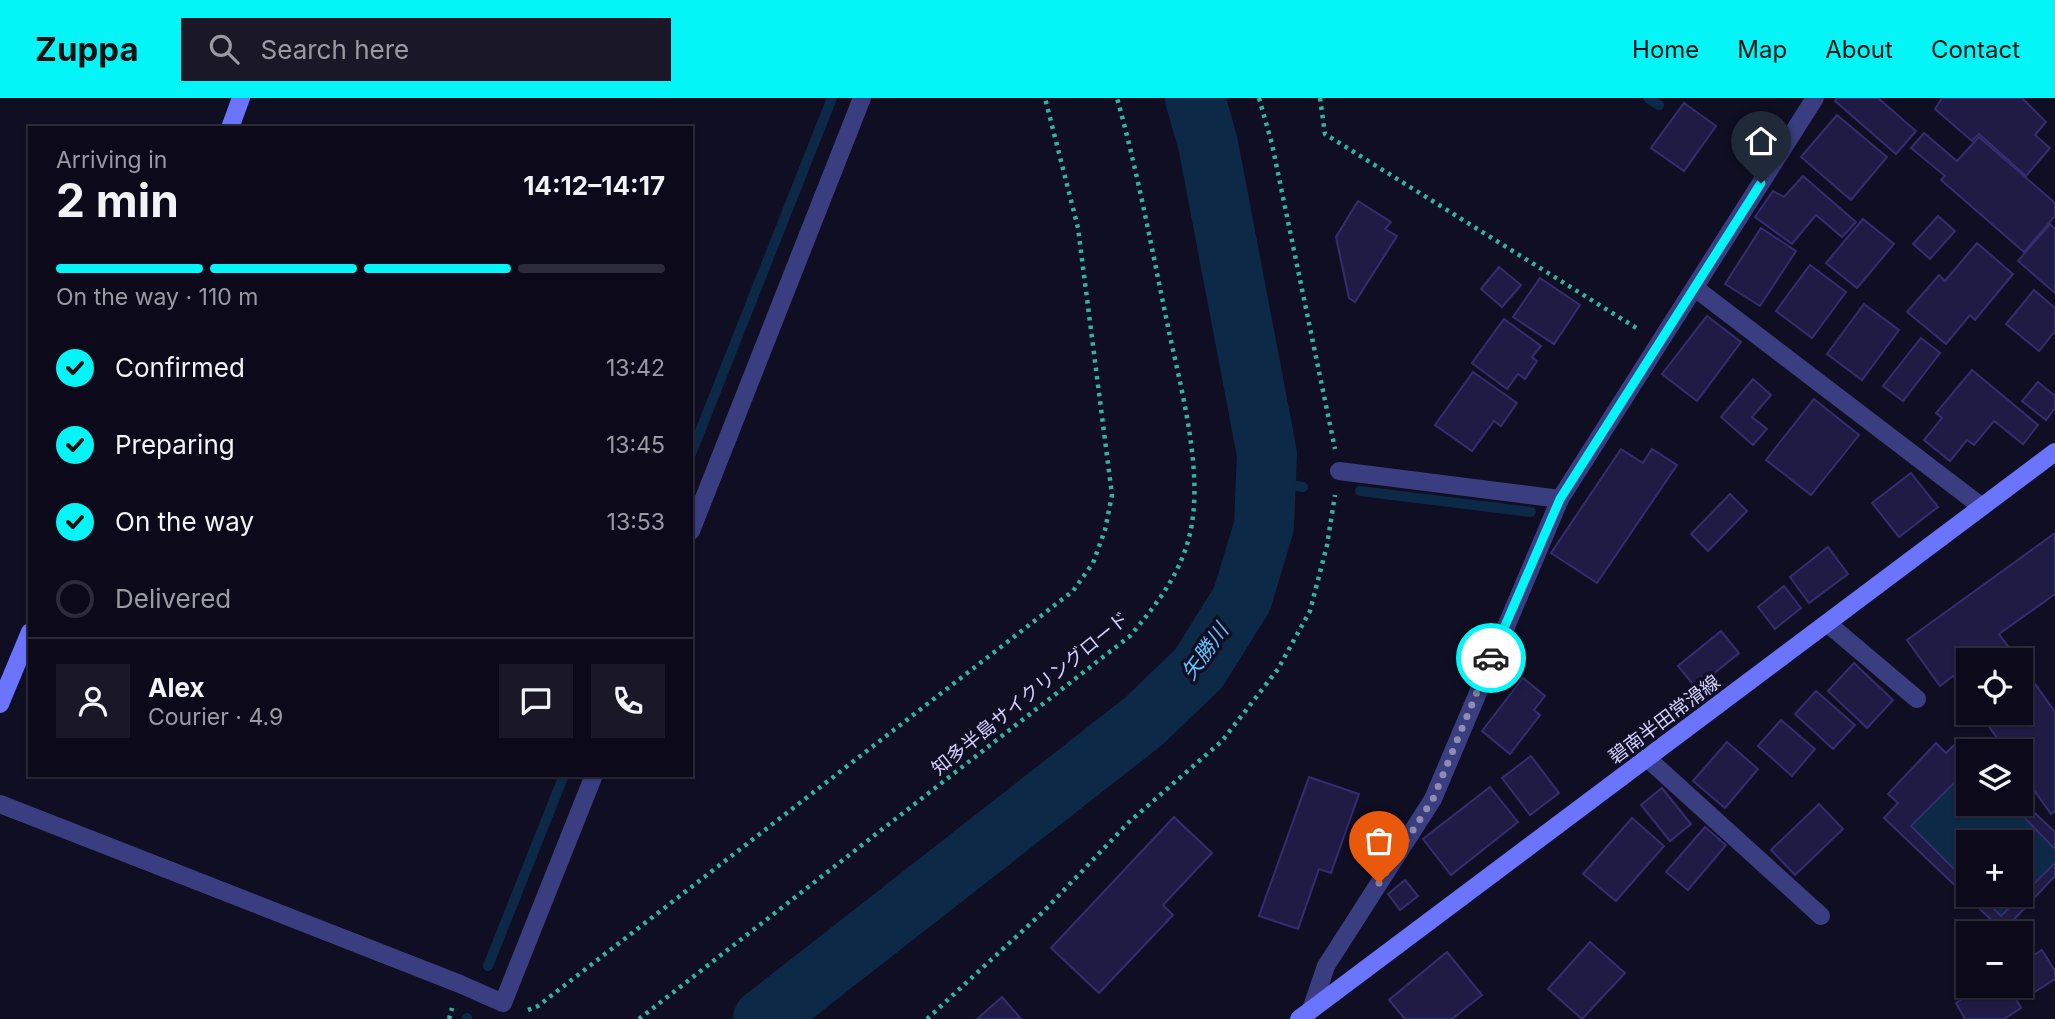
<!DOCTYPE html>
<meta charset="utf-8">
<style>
body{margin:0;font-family:Inter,"Noto Sans JP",sans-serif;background:#1a1827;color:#f1f3f6;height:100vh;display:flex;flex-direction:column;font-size:26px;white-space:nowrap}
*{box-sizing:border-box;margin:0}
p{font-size:23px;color:#9a9aa2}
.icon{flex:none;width:38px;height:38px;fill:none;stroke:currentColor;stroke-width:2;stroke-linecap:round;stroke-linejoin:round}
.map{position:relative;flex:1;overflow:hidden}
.details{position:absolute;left:28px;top:28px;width:665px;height:651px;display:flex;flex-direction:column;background:#0c0a1a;border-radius:0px;box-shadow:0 2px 5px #0004,0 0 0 2px #2c2b39}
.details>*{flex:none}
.buttons{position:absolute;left:1956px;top:550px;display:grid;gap:14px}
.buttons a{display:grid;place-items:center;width:77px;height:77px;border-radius:0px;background:#0c0a1a;box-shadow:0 2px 5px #0004,0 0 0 2px #2c2b39;font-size:35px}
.pin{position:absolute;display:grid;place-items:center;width:60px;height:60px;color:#fff;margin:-72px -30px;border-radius:50% 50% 50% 0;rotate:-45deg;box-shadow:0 0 7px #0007}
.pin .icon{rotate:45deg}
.courier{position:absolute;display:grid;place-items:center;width:70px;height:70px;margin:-35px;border:5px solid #04f5f7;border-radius:50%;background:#fff;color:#222;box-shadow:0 2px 9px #0007}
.summary em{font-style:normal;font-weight:700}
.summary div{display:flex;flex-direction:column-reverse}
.summary{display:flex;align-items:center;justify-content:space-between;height:119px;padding:0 28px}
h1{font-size:46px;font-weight:700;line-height:52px}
.bar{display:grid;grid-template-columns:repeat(4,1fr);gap:10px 7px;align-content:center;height:84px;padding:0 28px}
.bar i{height:9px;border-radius:5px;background:#2c2b39}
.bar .selected{background:#04f5f7}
.bar p{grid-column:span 4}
.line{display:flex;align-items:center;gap:18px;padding:0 28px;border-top:2px solid #2c2b39}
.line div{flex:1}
.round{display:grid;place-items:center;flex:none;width:74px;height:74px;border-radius:0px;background:#1a1827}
ol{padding:0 28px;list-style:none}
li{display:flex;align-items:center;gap:21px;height:77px}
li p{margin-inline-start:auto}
li .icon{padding:7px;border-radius:50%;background:#04f5f7;color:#111;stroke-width:4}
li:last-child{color:#9a9aa2}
li i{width:38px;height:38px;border:4px solid #2c2b39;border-radius:50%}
header{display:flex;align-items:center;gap:42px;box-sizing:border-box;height:98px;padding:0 35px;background:#04f5f7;color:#111}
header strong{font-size:33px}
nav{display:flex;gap:38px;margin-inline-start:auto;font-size:24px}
.search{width:490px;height:63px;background:#1a1827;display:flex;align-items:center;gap:18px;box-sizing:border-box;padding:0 24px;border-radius:0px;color:#9a9aa2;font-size:26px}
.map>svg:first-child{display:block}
.water{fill:#0d2948}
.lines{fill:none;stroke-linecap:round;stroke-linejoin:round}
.stream{stroke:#0d2948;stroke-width:10}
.river{stroke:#0d2948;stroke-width:60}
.building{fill:#1f1b44;stroke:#342d6f;stroke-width:2}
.path{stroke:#31b39f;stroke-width:4.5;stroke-dasharray:3.5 5;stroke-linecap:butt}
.lane{stroke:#3a3e81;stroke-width:18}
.street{stroke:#3a3e81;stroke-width:18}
.secondary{stroke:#6a74fc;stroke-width:18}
.done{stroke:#8e8db1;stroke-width:7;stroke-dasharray:0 12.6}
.route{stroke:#04f5f7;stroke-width:9}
.labels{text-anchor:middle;stroke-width:7;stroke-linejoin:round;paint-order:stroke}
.street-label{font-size:19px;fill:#d2d1fe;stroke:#100e23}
.water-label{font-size:21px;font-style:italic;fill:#61c3fc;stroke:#100e23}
</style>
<header>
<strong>Zuppa</strong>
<div class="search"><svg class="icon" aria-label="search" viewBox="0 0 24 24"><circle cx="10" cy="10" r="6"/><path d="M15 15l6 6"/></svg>Search here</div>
<nav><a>Home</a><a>Map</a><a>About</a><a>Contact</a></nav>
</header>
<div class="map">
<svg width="2055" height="921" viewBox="0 0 2055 921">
<rect width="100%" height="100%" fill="#100e23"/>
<polygon class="water" points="1969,670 1969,705 2010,705 2055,751 2055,765 2001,818 1979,796 2021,796 2021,744 1969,744 1969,786 1911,728"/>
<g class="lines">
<g class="stream">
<polyline points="1648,0 1659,7"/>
<polyline points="691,356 832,0"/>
<polyline points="1266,384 1303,389"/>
<polyline points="1360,393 1531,414"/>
<polyline points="488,868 564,677"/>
<polyline points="771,914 777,921"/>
<polyline points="467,921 467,920"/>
</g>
<polyline class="river" points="763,921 1144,623 1199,570 1242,501 1264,428 1267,356 1208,46 1195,0"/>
</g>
<g class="building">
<polygon points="1837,0 1878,0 1916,33 1896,56 1835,3"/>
<polygon points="1942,0 2022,0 2046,24 2035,37 2050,50 2026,78 1979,36 1972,43 1935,11"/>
<polygon points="1684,5 1716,28 1684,73 1651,50"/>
<polygon points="1837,17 1887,59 1851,102 1801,59"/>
<polygon points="1924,35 1957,63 1979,39 2055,105 2055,118 2024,154 1941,82 1945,78 1911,50"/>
<polygon points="1803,78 1856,124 1842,139 1816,117 1792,146 1755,119 1773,93 1784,99"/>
<polygon points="1358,103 1391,124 1385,131 1397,138 1355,204 1349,200 1336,139"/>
<polygon points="1938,118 1955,133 1930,161 1913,146"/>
<polygon points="1863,121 1894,146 1857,190 1826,165"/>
<polygon points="2050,126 2055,131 2055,195 2018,163"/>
<polygon points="1761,130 1796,153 1760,208 1725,186"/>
<polygon points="1977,145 2013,176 1975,222 1970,217 1946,246 1907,214 1939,177 1945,183"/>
<polygon points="1810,167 1846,194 1812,240 1776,213"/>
<polygon points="1499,169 1521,187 1502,209 1481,191"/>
<polygon points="1540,180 1580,207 1554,246 1513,219"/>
<polygon points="2034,192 2055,210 2055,233 2039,253 2006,226"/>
<polygon points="1864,206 1899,232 1862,282 1827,256"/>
<polygon points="1707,218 1741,244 1697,303 1662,276"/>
<polygon points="1504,221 1541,248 1532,259 1537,263 1525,281 1518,276 1507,291 1472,265"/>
<polygon points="1921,240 1940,255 1903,303 1883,288"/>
<polygon points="1972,272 2038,327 2023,346 1994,323 1974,347 1967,342 1950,363 1924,342 1942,320 1936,315"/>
<polygon points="1473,274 1517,305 1501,328 1494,323 1472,353 1435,327"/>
<polygon points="1753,281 1771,297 1752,319 1767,331 1753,347 1721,319"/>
<polygon points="2038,284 2055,298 2055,310 2046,322 2022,303"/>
<polygon points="1814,301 1859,337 1811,397 1766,362"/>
<polygon points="1621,351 1643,365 1652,351 1677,367 1597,485 1551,455"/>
<polygon points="1911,375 1938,409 1899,439 1872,405"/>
<polygon points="1730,396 1747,413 1708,453 1691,436"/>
<polygon points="2055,435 2055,496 1999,536 2018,562 1969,562 1969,600 1953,578 1940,588 1907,542"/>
<polygon points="1828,449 1848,476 1809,505 1790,479"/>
<polygon points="1784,488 1801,510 1775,531 1758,509"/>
<polygon points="1721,533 1739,555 1696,590 1678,568"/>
<polygon points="1854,565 1893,602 1867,630 1828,593"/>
<polygon points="2021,566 2055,614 2055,713 2051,716 2021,674 2021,653 2006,653 1979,614 2021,614"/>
<polygon points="1523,580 1545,598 1534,612 1540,617 1510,656 1482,633"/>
<polygon points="1816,593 1855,627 1833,651 1795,616"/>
<polygon points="1781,622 1815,651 1792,678 1758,648"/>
<polygon points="1958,643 1969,653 1969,670 1911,728 1969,786 1969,796 1979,796 2001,818 2055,765 2055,778 2003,833 1884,720 1898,705 1888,696 1936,645 1946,655"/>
<polygon points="1727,644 1758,671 1725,710 1693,683"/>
<polygon points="1531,658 1559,695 1530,717 1502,680"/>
<polygon points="1309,679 1359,696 1331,775 1319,771 1298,831 1259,818"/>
<polygon points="1490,689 1518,724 1451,777 1423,741"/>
<polygon points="1662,690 1691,726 1670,743 1641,707"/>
<polygon points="2021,702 2055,734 2055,751 2010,705 2021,705"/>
<polygon points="1819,706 1843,731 1795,777 1771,752"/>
<polygon points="1174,719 1212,755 1163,807 1173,817 1099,895 1051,850"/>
<polygon points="1632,720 1664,748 1616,803 1583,776"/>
<polygon points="1705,729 1726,747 1688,792 1666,774"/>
<polygon points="1405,782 1418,798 1400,812 1388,796"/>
<polygon points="1590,844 1625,875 1582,921 1548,891"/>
<polygon points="2042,852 2055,873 2055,881 2025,900 2017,887 2021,887 2021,865"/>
<polygon points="1447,854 1482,897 1452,921 1405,921 1389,902"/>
<polygon points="1984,887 2008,887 2021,910 2004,921 1965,921 1956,905"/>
<polygon points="1002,899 1021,921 977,921"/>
</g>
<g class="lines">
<g class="path">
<polyline points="1259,0 1272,46 1335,351"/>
<polyline points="1320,0 1325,36 1638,231"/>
<polyline points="528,912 538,908 1073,493 1093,465 1105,432 1112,397 1078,130 1045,0"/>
<polyline points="449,921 452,910"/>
<path d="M639,921L1130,538C1161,501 1187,468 1193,418C1200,360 1180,286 1168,229C1152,152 1138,75 1117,0"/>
<polyline points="927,921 1043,814 1129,724 1222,643 1278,571 1310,513 1327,447 1335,397"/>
</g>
<polyline class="lane" points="1827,525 1917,601"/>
<g class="street">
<polyline points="1695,190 1982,409"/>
<polyline points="1339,373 1560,401"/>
<polyline points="691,433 862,0"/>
<polyline points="1647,660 1821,818"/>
<polyline points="0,706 460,886 503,905 594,677"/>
<polyline points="1311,912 1326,868 1433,701 1560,401 1815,0"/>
</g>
<g class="secondary">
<polyline points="230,30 241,0"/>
<polyline points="0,606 30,534"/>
<polyline points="1299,921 2055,354"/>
</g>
</g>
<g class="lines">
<polyline class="done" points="1379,785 1433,701 1491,560"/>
<polyline class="route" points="1491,560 1560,401 1761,85"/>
</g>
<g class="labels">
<g class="street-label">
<text transform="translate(1030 595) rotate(-39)" y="7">知多半島サイクリングロード</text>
<text transform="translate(1664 621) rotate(-37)" y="7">碧南半田常滑線</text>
</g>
<g class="water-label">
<text transform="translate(1205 554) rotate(-54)" y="7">矢勝川</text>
</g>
</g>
</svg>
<div class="buttons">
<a><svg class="icon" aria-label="locate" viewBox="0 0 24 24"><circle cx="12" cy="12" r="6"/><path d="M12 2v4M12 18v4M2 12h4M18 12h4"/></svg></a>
<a><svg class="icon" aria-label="layers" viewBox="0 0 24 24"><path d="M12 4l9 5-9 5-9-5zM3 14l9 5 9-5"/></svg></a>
<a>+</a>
<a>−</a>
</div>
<div class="pin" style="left:1379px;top:785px;background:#ea580c"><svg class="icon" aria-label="bag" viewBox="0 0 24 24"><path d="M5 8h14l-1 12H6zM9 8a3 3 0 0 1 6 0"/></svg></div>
<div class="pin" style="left:1761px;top:85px;background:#1f2937"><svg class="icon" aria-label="home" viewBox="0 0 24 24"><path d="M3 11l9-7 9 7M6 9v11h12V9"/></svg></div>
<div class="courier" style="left:1491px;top:560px"><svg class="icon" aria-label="car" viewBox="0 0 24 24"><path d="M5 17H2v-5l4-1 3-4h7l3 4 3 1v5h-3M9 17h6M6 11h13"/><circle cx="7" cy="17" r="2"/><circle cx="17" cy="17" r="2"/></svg></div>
<section class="details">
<div class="summary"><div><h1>2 min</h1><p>Arriving in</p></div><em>14:12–14:17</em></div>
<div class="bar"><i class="selected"></i><i class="selected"></i><i class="selected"></i><i></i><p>On the way · 110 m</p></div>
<ol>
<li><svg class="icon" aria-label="check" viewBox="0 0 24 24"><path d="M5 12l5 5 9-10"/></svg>Confirmed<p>13:42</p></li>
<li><svg class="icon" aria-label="check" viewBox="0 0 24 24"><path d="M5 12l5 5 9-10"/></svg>Preparing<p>13:45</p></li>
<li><svg class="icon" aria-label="check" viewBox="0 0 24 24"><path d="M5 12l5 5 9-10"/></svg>On the way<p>13:53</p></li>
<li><i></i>Delivered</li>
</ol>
<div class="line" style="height:126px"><a class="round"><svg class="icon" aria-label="person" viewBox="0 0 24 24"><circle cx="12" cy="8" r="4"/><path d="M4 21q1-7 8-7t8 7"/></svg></a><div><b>Alex</b><p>Courier · 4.9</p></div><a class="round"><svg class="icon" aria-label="chat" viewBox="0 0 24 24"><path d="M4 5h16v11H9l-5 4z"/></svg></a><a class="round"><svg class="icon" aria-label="phone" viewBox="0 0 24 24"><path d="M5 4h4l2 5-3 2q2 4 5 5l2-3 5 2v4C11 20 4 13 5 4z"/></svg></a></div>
</section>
</div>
